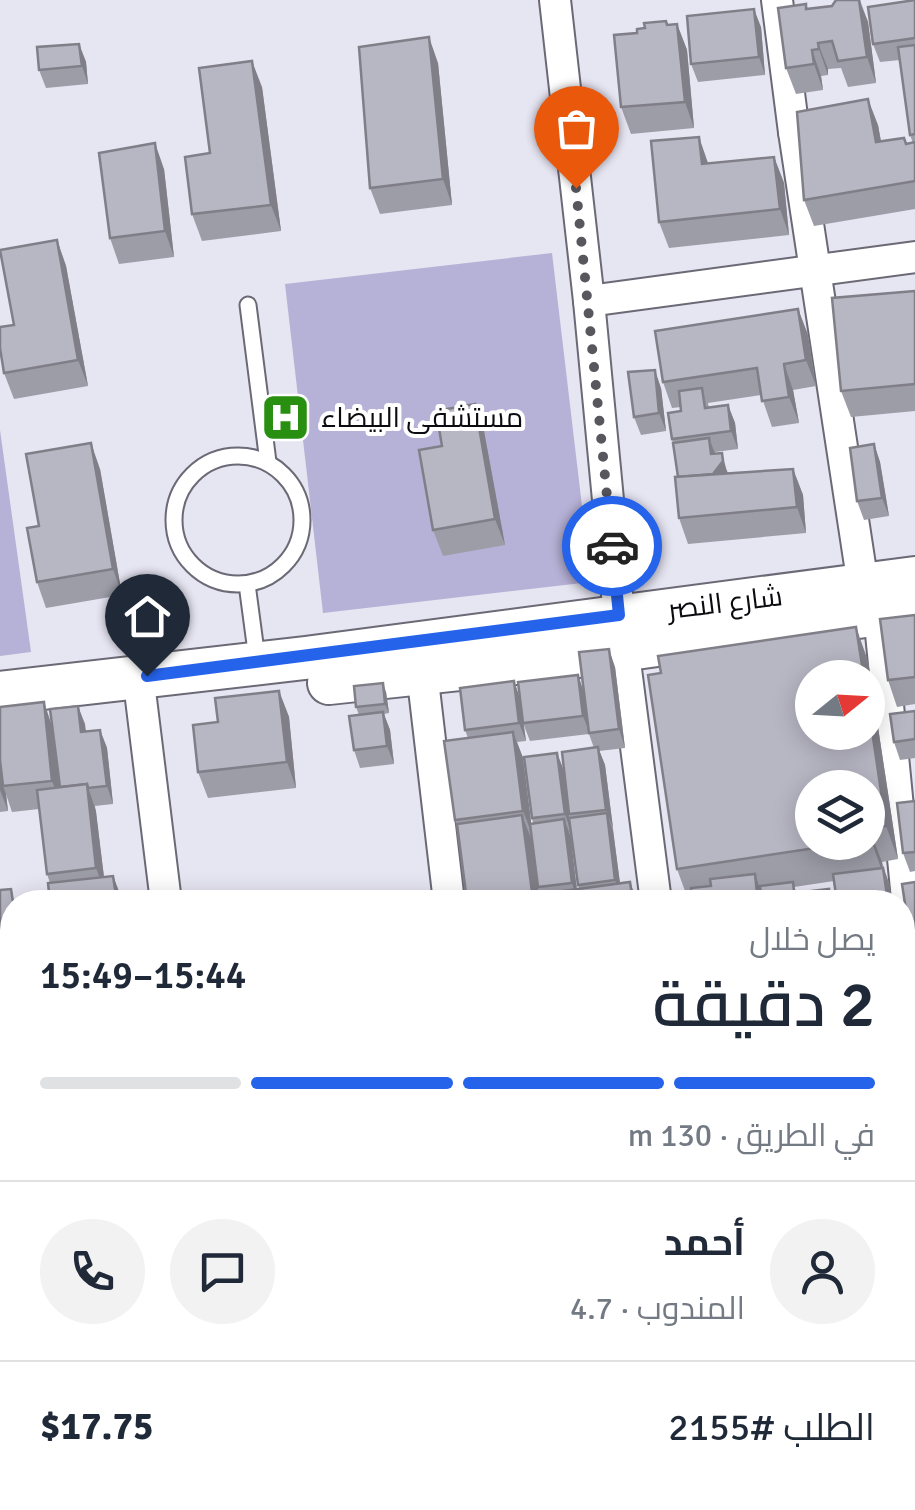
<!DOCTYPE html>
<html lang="ar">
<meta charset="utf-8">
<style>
body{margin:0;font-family:Signika,Cairo,sans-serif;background:#f2f2f3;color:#1f2937;direction:rtl;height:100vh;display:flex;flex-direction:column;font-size:38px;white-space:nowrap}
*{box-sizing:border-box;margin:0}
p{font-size:32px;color:#747a83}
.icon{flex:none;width:55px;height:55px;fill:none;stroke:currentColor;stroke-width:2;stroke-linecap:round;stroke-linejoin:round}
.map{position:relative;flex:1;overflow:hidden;direction:ltr}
.sheet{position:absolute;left:0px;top:890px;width:915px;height:620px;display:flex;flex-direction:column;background:#fff;border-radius:40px 40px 0 0;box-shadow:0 5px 25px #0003;direction:rtl}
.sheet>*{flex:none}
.needle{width:65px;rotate:72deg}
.tools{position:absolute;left:795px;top:660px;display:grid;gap:20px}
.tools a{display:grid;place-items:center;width:90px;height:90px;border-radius:50%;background:#fff;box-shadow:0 5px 25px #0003;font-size:50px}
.pin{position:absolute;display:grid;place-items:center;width:85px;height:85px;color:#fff;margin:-102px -42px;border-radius:50% 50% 50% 0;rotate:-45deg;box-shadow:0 0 10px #0007}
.pin .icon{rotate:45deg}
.courier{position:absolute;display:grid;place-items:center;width:100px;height:100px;margin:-50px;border:8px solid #2563eb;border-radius:50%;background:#fff;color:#222;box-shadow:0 2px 12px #0007}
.headline em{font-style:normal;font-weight:600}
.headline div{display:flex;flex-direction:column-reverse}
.headline{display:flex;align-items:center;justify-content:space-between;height:170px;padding:0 40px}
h1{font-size:65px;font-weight:600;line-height:75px}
.bar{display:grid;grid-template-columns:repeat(4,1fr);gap:15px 10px;align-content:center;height:120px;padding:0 40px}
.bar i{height:12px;border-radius:8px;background:#e0e1e3}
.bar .selected{background:#2563eb}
.bar p{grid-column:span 4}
.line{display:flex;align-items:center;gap:25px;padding:0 40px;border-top:2px solid #e0e1e3}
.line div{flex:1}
.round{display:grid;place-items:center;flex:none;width:105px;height:105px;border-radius:52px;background:#f2f2f3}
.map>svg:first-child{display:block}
.green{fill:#b6b1d6}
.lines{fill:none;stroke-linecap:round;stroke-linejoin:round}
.lane-casing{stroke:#6b6975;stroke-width:19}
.street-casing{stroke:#6b6975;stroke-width:34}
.secondary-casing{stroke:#6b6975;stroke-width:46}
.lane{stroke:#fff;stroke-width:15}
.street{stroke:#fff;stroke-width:30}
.secondary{stroke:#fff;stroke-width:42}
.wall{fill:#9d9da8;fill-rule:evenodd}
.shaded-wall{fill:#807f88}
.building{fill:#b7b6c3;stroke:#807f88;stroke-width:2.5}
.done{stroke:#58575e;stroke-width:10;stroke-dasharray:0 18}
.route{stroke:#2563eb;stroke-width:12}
.labels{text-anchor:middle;stroke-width:8;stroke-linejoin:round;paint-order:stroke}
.poi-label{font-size:28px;fill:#0c0b0f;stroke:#fff;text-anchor:start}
.street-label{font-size:28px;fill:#0c0b0f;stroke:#fff}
</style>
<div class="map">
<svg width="915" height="1510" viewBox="0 0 915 1510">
<rect width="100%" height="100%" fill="#e6e5f2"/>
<g class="green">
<polygon points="552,253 591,582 323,613 285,284"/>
<polygon points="0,430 31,652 0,656"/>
</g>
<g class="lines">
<defs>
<g id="lane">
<polyline points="248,305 268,462"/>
<circle cx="238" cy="520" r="64"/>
<polyline points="247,584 257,659"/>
</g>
<g id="street">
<polyline points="555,0 589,301 619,615 656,902"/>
<polyline points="777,0 794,132"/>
<polyline points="838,126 794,132 863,585"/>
<polyline points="589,301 915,257"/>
<polyline points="879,613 915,981"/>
<polyline points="422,672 449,902"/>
<polyline points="141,699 166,902"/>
<polyline points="0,1119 12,1117"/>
<polyline points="241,1498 245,1510"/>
<polyline points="731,1498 733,1510"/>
</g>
<g id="secondary">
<polyline points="329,683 571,657 915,609"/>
<polyline points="0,693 305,658 915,578"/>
<polyline points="902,1393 915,1392"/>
<polyline points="902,1430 915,1429"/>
<polyline points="74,1510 150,1498"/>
<polyline points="266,1510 365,1498"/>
</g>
</defs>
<use href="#lane" class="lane-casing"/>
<use href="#street" class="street-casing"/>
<use href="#secondary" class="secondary-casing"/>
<use href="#lane" class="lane"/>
<use href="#street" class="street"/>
<use href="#secondary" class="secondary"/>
</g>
<g class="wall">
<polygon points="836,0 860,0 868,22 876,83 848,87 841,68 828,69 828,75 821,76 823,90 796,94 786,68 806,4 808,9 832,6"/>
<polygon points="915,0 915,209 814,226 804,200 878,125 881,142 907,144 913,143 910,135 900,60 880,62 873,44"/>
<polygon points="677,24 687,50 694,128 631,134 621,107 637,33"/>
<polygon points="761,27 765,75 698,82 691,64"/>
<polygon points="79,44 86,62 88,84 46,88 39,70"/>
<polygon points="438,63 452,205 380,214 370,188"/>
<polygon points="262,87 281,231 202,241 192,214 210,153"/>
<polygon points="774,157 784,183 789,235 669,248 659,222 708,164"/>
<polygon points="164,169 174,257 119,264 110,238"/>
<polygon points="57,240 66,266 88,386 14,399 4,373 14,325"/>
<polygon points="915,291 915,411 851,417 841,391"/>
<polygon points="798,309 808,335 816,386 793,390 799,423 772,427 761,395 708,403 709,408 728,405 735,423 738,449 715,452 729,474 793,469 803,495 806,533 688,544 679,518 678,477 672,439 681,411 681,407 672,408 663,382"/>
<polygon points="661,388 666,431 641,435 634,417"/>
<polygon points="475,404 484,431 505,545 443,556 433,530 442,446"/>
<polygon points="874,444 880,462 889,516 864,520 857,501"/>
<polygon points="100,469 122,595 46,608 37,582 39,526"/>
<polygon points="915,615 915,704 897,707 888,680"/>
<path d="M868,661L898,859L882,862L890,886L834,881L794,887L797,893L829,889L834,902H689L677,869ZM868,788V842H812Z"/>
<path d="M615,667L625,748L599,751L605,765L620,884L630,882L637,902H543L538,887L532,838L540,902H468L458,829L455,820L468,738L465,730L514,681L520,699L526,741L517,742L523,758L531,823H533L532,818L557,753L564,771L570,818L569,814L594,748L589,734L530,741L523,723L578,675L584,693ZM571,832L579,889H577L569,833Z"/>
<polygon points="279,691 289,717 296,788 208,798 198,772 218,722"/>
<polygon points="386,692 389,713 384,714 390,730 394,764 360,768 354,750 359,715 356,707"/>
<polygon points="78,706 86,731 100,730 107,748 113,804 95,806 104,877 113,876 123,902 50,902 50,883 47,874 39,809 12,812 6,794 8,811 0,812 0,707 52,727"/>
<polygon points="915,711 915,758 900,760 894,742"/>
<polygon points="915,801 915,871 910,872 903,853"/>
<polygon points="0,890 12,902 12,989 8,990 12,1002 12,1061 0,1062"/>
<polygon points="0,1138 12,1152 12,1221 2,1222 7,1260 0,1261"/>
<polygon points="12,1347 12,1469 7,1469 0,1445 0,1349"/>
</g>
<g class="shaded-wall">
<polygon points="859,0 868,22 876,83 867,57"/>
<polygon points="754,9 761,27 765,75 759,57"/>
<polygon points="677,24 687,50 694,128 685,102"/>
<polygon points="429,37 438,63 452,205 443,179"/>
<polygon points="818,43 828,69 828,75 819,49"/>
<polygon points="79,44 86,62 88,84 82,66"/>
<polygon points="812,50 821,76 823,90 814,64"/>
<polygon points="252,61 262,87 281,231 271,205"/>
<polygon points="868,99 878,125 886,169 876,142"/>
<polygon points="699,137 708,163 711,191 702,164"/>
<polygon points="155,143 164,169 174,257 165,231"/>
<polygon points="774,157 784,183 789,235 780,209"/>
<polygon points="57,240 66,266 88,386 78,360"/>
<polygon points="798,309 808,335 816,386 806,360"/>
<polygon points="784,364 793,390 799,423 789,397"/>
<polygon points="655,370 661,388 666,431 659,413"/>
<polygon points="475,404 484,431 505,545 495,519"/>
<polygon points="728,405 735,423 738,449 731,431"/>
<polygon points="709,438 716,456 722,453 729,479 713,474"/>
<polygon points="91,443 100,469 122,595 113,569"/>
<polygon points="874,444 880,462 889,516 882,498"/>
<polygon points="793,469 803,495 806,533 797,507"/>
<polygon points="856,627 868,661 898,859 886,826 868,703 868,678 864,678"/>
<polygon points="609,649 615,667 625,748 619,729"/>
<polygon points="578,675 584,693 590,734 583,716"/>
<polygon points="514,681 520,699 526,741 519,723"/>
<polygon points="383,683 386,692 389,713 385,704"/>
<polygon points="279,691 289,717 296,788 287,762"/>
<polygon points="44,702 53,729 62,807 52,781"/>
<polygon points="78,706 85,724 88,750 81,732"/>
<polygon points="383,712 390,730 394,764 387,746"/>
<polygon points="100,730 107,748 113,804 107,786"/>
<polygon points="513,732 523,758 533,837 523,811"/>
<polygon points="0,739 3,786 6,794 8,811 0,790"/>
<polygon points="598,747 605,765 613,828 606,810"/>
<polygon points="557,753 564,771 571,832 565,814"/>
<polygon points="87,784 96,811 106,894 96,868"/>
<polygon points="607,813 613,831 622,898 615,880"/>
<polygon points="522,815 532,841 540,902 536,902 532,892"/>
<polygon points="564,819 571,837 578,901 572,883"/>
<polygon points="869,828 882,862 883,874 871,840"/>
<polygon points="883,868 890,886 892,902 888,902"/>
<polygon points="755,874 764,901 765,902 758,902"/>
<polygon points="113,876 123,902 117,902"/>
<polygon points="630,882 637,902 633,902"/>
<polygon points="7,986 12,1002 12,1040"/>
<polygon points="7,1137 12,1152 12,1174 11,1170"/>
<polygon points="0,1218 3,1225 7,1260 0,1242"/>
<polygon points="511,1498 515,1498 517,1510 513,1510"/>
<polygon points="712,1498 718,1498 720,1510 714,1510"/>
<polygon points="844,1498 850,1498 852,1510 846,1510"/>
<polygon points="880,1498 883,1498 886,1510 882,1510"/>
</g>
<g class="building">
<polygon points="836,0 859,0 867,57 838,61 832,41 818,43 819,49 812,50 814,64 786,68 778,8 806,4 806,9 832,6"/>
<polygon points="915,0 915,38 873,44 868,7"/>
<polygon points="754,9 759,57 691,64 687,16"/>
<polygon points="666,21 667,25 677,24 685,102 621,107 614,35 637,33 637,29 645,28 644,23"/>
<polygon points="429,37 443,179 370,188 359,47"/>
<polygon points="79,44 82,66 39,70 37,47"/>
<polygon points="915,45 915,134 910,135 898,47"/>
<polygon points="252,61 271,205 192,214 185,157 210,153 199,68"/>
<polygon points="868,99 876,142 904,138 906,144 915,142 915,181 804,200 797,112"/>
<polygon points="699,137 702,164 774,157 780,209 659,222 651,141"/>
<polygon points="155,143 165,231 110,238 99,153"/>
<polygon points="57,240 78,360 4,373 0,348 0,327 14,325 0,250"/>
<polygon points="915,291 915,384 841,391 832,298"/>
<polygon points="798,309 806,360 784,364 789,397 762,401 757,368 663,382 655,331"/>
<polygon points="655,370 659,413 634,417 628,372"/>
<polygon points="702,388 705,408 728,405 731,431 672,439 668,413 681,411 679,391"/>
<polygon points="475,404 495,519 433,530 419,450 442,446 436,411"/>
<polygon points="709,438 711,454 722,453 723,461 713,474 678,477 673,443"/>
<polygon points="91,443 113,569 37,582 27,528 39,526 26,454"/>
<polygon points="874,444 882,498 857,501 850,448"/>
<polygon points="793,469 797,507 679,518 675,477"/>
<polygon points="915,615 915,677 888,680 880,619"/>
<polygon points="856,627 864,678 812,678 812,732 868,732 868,703 886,826 869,828 871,840 868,841 868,788 812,788 812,842 855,842 677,869 648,675 661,673 658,656"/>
<polygon points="609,649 619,729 589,733 579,652"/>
<polygon points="578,675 583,716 523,723 518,682"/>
<polygon points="514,681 519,723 465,730 460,688"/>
<polygon points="383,683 385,704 356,707 354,686"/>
<polygon points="279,691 287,762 198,772 193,725 218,722 215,698"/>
<polygon points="44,702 52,781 3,786 0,760 0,707"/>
<polygon points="78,706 81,732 100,730 107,786 88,788 87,784 60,787 50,709"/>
<polygon points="915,711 915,739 894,742 890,714"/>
<polygon points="383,712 387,746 354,750 349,716"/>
<polygon points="513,732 523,811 455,820 444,741"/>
<polygon points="598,747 606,810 569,814 562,752"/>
<polygon points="557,753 565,814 532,818 524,757"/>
<polygon points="87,784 96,868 47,874 37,790"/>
<polygon points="915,801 915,852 903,853 897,803"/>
<polygon points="607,813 615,880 578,885 569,818"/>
<polygon points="522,815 532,892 467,901 457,824"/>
<polygon points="564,819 572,883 538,887 530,824"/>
<polygon points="883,868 888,902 837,902 833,874"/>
<polygon points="755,874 758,902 692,902 691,888 711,886 710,879"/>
<polygon points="113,876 117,902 50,902 48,883"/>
<polygon points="630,882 633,902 543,902 541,894"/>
<polygon points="793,882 795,899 796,893 829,889 830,902 762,902 760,886"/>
<polygon points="915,882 915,957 913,957 902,884"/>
<polygon points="11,889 13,902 12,970 0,972 0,890"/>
<polygon points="0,986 7,986 12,1042 0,1043"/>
<polygon points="7,1137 11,1170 12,1170 12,1202 0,1203 0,1138"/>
<polygon points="12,1347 12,1401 0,1402 0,1349"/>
<polygon points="12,1405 12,1450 1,1451 0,1407"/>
<polygon points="915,1432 915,1510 897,1510 895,1498 902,1498 902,1433"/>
<polygon points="297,1498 310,1498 312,1510 273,1510 281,1500"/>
<polygon points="484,1498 511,1498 513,1510 454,1510 453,1503 484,1499"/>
<polygon points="571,1498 580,1498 582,1510 550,1510 549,1501"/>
<polygon points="583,1498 613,1498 614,1510 584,1510"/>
<polygon points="625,1498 712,1498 714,1510 627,1510"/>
<polygon points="758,1498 844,1498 845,1509 759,1510"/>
<polygon points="862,1498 880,1498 882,1510 864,1510"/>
<polygon points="448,1501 449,1510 418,1510 417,1505"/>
<polygon points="414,1504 414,1510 383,1510 383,1508"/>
<polygon points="221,1505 222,1510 175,1510"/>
<polygon points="349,1505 350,1510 316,1510 316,1509"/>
<polygon points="547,1506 547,1510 516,1510"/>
</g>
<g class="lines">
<polyline class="done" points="576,188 612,546"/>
<polyline class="route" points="147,676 619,615 612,546"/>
</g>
<defs>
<symbol id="hospital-square" viewBox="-11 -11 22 22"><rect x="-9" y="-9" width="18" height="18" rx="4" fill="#288f10" stroke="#fff"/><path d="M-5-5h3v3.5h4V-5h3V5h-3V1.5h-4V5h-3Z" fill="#fff"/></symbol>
</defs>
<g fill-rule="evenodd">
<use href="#hospital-square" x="258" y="390" width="55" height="55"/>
</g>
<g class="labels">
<g class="poi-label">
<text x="321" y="427">مستشفى البيضاء</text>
</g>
<g class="street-label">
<text transform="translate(725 602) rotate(-7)" y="10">شارع النصر</text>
</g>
</g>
</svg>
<div class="tools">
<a><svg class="needle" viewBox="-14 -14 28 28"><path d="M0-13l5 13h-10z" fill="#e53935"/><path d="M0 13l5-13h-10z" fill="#747a83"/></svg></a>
<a><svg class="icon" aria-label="layers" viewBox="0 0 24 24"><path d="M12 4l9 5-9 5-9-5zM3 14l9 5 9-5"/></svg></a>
</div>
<div class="pin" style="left:576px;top:188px;background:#ea580c"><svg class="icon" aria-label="bag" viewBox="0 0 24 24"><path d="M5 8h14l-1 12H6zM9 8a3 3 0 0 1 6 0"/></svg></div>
<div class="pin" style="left:147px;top:676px;background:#1f2937"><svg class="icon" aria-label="home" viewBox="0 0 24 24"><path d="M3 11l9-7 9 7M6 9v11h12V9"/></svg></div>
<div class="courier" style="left:612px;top:546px"><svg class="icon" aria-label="car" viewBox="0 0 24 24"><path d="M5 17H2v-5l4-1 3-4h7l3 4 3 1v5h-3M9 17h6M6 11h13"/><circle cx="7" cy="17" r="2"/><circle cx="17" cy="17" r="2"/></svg></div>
<section class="sheet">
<div class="headline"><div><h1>2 دقيقة</h1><p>يصل خلال</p></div><em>15:44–15:49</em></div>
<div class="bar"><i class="selected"></i><i class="selected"></i><i class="selected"></i><i></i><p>في الطريق · 130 m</p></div>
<div class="line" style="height:180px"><a class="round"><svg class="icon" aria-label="person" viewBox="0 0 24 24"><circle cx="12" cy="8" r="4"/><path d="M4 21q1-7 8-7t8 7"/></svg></a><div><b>أحمد</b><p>المندوب · 4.7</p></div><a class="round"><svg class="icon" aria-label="chat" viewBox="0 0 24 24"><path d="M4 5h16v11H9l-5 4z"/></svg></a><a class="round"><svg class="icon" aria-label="phone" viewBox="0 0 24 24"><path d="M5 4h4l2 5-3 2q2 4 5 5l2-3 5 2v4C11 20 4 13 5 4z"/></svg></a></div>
<div class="line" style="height:130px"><div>الطلب #2155</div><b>$17.75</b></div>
</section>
</div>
